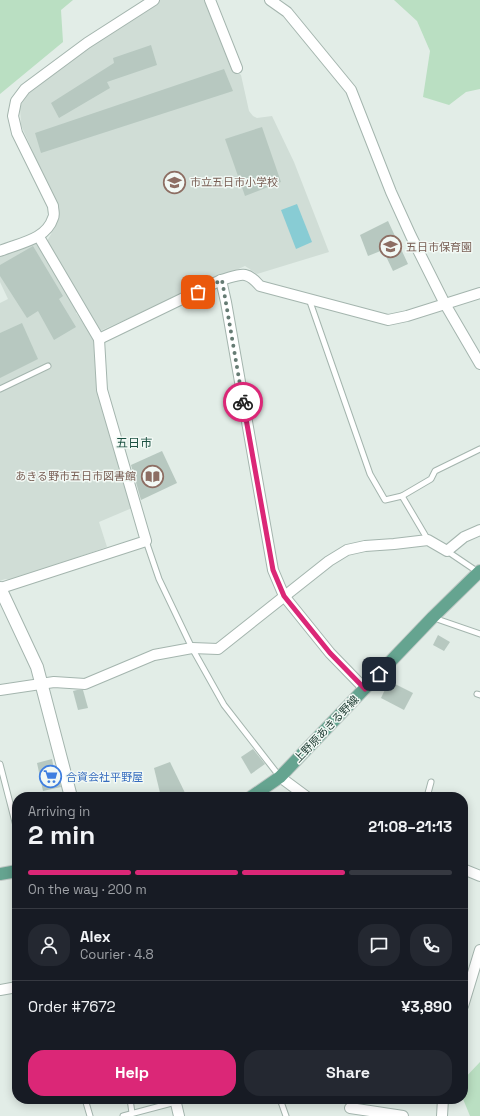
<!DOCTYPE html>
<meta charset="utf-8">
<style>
body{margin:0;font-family:"Space Grotesk","Noto Sans JP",sans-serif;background:#242831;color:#f1f3f6;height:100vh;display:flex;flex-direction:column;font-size:15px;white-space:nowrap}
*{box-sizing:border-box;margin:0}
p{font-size:13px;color:#9ea1a6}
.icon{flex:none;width:22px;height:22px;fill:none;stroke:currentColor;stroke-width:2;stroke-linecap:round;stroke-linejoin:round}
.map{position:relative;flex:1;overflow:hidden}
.side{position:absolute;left:12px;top:792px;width:456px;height:312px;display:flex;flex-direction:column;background:#171b24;border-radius:16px;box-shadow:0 2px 10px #0003}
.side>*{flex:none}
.pin{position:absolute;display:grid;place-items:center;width:34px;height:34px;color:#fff;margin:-17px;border-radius:8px;box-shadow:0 2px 6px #0006}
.courier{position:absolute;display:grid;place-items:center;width:40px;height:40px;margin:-20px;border:3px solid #db2777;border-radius:50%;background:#fff;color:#222;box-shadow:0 1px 5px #0007}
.overview em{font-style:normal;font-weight:800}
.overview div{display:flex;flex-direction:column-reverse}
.overview{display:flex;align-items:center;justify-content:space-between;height:68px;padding:0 16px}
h1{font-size:26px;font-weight:800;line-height:30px}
.bar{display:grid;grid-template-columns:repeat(4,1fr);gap:6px 4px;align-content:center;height:48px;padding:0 16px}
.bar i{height:5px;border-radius:3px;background:#363941}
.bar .current{background:#db2777}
.bar p{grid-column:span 4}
.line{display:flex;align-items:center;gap:10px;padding:0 16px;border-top:1px solid #363941}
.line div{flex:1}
.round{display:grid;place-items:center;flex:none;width:42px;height:42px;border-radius:16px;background:#242831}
.action{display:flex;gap:8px;margin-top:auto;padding:8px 16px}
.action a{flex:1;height:46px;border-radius:16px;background:#db2777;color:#fff;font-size:16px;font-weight:800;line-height:46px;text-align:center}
.action a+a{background:#242831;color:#f1f3f6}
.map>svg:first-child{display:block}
.built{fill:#d0ddd6}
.green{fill:#badfc2}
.water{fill:#88ccd4}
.building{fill:#b7c8c0}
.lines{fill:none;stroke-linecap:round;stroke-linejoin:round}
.service-casing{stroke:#a4b5ae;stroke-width:7}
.minor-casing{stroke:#a4b5ae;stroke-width:12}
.tertiary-casing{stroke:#a4b5ae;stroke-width:14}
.primary-casing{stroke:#c1c9c6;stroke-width:14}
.service{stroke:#fff;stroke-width:5}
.minor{stroke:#fff;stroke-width:10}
.tertiary{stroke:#fff;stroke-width:12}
.primary{stroke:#65a490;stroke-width:12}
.done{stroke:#657b73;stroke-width:4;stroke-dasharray:0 7.2}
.route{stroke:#db2777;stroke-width:5}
.labels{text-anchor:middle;stroke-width:3;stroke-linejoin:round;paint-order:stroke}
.education-label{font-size:11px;fill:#785e54;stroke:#f2f9f5;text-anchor:start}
.street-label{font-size:11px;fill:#213e35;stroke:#f2f9f5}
.shop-label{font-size:11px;fill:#366cbe;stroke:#f2f9f5;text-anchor:start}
.neighbourhood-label{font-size:12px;fill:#1c5142;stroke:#f2f9f5}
</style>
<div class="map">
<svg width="480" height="1116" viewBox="0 0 480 1116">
<rect width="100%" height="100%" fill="#e2ede7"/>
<g class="built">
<polygon points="159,0 206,0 235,70 241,75 249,111 253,116 257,118 272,116 294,162 329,252 257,274 245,266 100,331 47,241 54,229 59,216 55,202 21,125 20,108 27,91"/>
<polygon points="36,241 79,310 76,313 96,342 132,508 99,522 107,547 11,580 5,579 0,581 0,303 8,299 0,282 0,256"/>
</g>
<g class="green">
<polygon points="0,0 73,0 61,10 63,42 0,94"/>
<polygon points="394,0 480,0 480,89 466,92 449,105 423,97 430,51 417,21"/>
<polygon points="480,1062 480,1116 470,1116 463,1099 463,1080"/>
</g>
<polygon class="water" points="297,204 312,242 296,249 281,210"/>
<g class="building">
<polygon points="151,45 157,65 107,82 110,88 59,118 51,103 114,63 113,58"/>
<polygon points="224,69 233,91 41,153 35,133"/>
<polygon points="262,127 281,182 245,196 225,139"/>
<polygon points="388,221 408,264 393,271 383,250 368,256 360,235"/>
<polygon points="33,246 63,296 59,299 76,327 54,340 38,311 27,318 0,276 0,265"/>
<polygon points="22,323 38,359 0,378 0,333"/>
<polygon points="162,451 177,483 141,500 131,465"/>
<polygon points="438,635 450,642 444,651 433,645"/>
<polygon points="389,681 413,693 404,710 381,698"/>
<polygon points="77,690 83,690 88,708 78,710 73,691"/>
<polygon points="253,749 265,764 251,774 241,757"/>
<polygon points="52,759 54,769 56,768 61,787 43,791 37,763"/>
<polygon points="170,762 187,797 161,797 154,768"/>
</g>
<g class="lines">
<defs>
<g id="service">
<polyline points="309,299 370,474 385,500 402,496 428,540"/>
<polyline points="0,389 48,366"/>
<polyline points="402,496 431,479 435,471 480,449"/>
<polyline points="146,541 159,579 192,648 224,705 280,777"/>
<polyline points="447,551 478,572"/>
<polyline points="434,618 480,634"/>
<polyline points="477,694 480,695"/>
<polyline points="0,764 17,830"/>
<polyline points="427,797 431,782"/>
<polyline points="85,1099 90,1116"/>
<polyline points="130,1099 132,1113"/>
<polyline points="280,1099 286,1116"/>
<polyline points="123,1116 187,1099"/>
</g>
<g id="minor">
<polyline points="210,0 237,68"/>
<polyline points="270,0 287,12 351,90 391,192 411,236 445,304 480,364"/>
<path d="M0,251C19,243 46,240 53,218C55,215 53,210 53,206L17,133L13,116L16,101L25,89L87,43L154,0"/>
<polyline points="221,280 226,302 273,570 284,596 330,653 365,689"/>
<path d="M99,339L221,280C240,275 246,269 260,286L388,320L407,316L480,293"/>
<polyline points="1,588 146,541 102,390 99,339 39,237"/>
<polyline points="0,690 54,682 85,684 154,655 192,648 218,649 329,561 347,550 365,546 394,544 428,540 447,551 464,537 480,530"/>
<polyline points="280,777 307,797"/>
<polyline points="463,869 480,876"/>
<polyline points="0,990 17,987"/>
<polyline points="463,1006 480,950"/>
<polyline points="175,1099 179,1116"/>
<polyline points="350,1108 403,1116"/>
<polyline points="442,1116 443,1099"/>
</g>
<polyline id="tertiary" points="0,588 37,667 71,797"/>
<g id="primary">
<polyline points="251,797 280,777 433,617 480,571"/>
<polyline points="0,874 17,871"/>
</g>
</defs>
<use href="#service" class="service-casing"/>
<use href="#minor" class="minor-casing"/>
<use href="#tertiary" class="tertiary-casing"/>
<use href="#primary" class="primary-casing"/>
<use href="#service" class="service"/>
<use href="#minor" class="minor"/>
<use href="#tertiary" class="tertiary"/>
<use href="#primary" class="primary"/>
</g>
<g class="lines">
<polyline class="done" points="198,292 222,280 243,402"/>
<polyline class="route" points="243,402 273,570 284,596 330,653 365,689 379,674"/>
</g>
<defs>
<symbol id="school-ring" viewBox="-11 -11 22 22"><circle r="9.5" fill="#f2f9f5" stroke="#8d6e63" stroke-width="1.5"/><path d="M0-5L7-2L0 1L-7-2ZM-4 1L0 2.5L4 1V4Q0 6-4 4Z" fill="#8d6e63"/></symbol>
<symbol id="library-ring" viewBox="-11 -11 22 22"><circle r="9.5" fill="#f2f9f5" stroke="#8d6e63" stroke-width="1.5"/><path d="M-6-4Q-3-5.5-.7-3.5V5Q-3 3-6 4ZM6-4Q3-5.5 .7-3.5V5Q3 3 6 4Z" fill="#8d6e63"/></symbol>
<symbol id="supermarket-ring" viewBox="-11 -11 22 22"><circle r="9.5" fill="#f2f9f5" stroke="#3f7fe0" stroke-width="1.5"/><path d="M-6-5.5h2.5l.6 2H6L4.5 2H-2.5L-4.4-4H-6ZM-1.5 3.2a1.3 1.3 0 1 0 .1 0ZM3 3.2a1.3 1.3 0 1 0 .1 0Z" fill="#3f7fe0"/></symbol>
</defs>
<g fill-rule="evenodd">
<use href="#school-ring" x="162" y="170" width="25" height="25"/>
<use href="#school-ring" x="378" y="234" width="25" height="25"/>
<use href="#library-ring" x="140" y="464" width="25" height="25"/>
<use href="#supermarket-ring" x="38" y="764" width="25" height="25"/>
</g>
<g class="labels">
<g class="education-label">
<text x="190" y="186">市立五日市小学校</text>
<text x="406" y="251">五日市保育園</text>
<text x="136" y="480" text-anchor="end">あきる野市五日市図書館</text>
</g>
<g class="street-label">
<text transform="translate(326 729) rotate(-46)" y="4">上野原あきる野線</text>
</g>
<g class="shop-label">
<text x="66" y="781">合資会社平野屋</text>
</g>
<g class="neighbourhood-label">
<text x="134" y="447">五日市</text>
</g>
</g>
</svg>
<div class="pin" style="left:198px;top:292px;background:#ea580c"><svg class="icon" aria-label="bag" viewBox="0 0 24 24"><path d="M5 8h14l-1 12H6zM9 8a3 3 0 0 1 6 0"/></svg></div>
<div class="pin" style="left:379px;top:674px;background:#1f2937"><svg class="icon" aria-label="home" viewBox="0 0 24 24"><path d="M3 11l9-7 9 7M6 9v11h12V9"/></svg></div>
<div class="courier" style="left:243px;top:402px"><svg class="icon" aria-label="bike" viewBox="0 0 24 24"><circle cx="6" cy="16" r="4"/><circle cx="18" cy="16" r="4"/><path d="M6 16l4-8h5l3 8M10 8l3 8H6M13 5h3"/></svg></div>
<section class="side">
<div class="overview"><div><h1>2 min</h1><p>Arriving in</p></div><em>21:08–21:13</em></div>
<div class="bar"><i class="current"></i><i class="current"></i><i class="current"></i><i></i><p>On the way · 200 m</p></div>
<div class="line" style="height:72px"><a class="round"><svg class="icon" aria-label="person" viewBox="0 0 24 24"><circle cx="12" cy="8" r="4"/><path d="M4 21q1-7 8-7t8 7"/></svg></a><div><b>Alex</b><p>Courier · 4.8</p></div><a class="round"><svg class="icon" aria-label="chat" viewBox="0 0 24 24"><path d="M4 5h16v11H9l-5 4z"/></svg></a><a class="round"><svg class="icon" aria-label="phone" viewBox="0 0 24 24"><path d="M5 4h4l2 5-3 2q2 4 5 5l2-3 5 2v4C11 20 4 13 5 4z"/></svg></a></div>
<div class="line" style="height:52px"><div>Order #7672</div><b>¥3,890</b></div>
<div class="action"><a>Help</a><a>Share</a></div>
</section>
</div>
